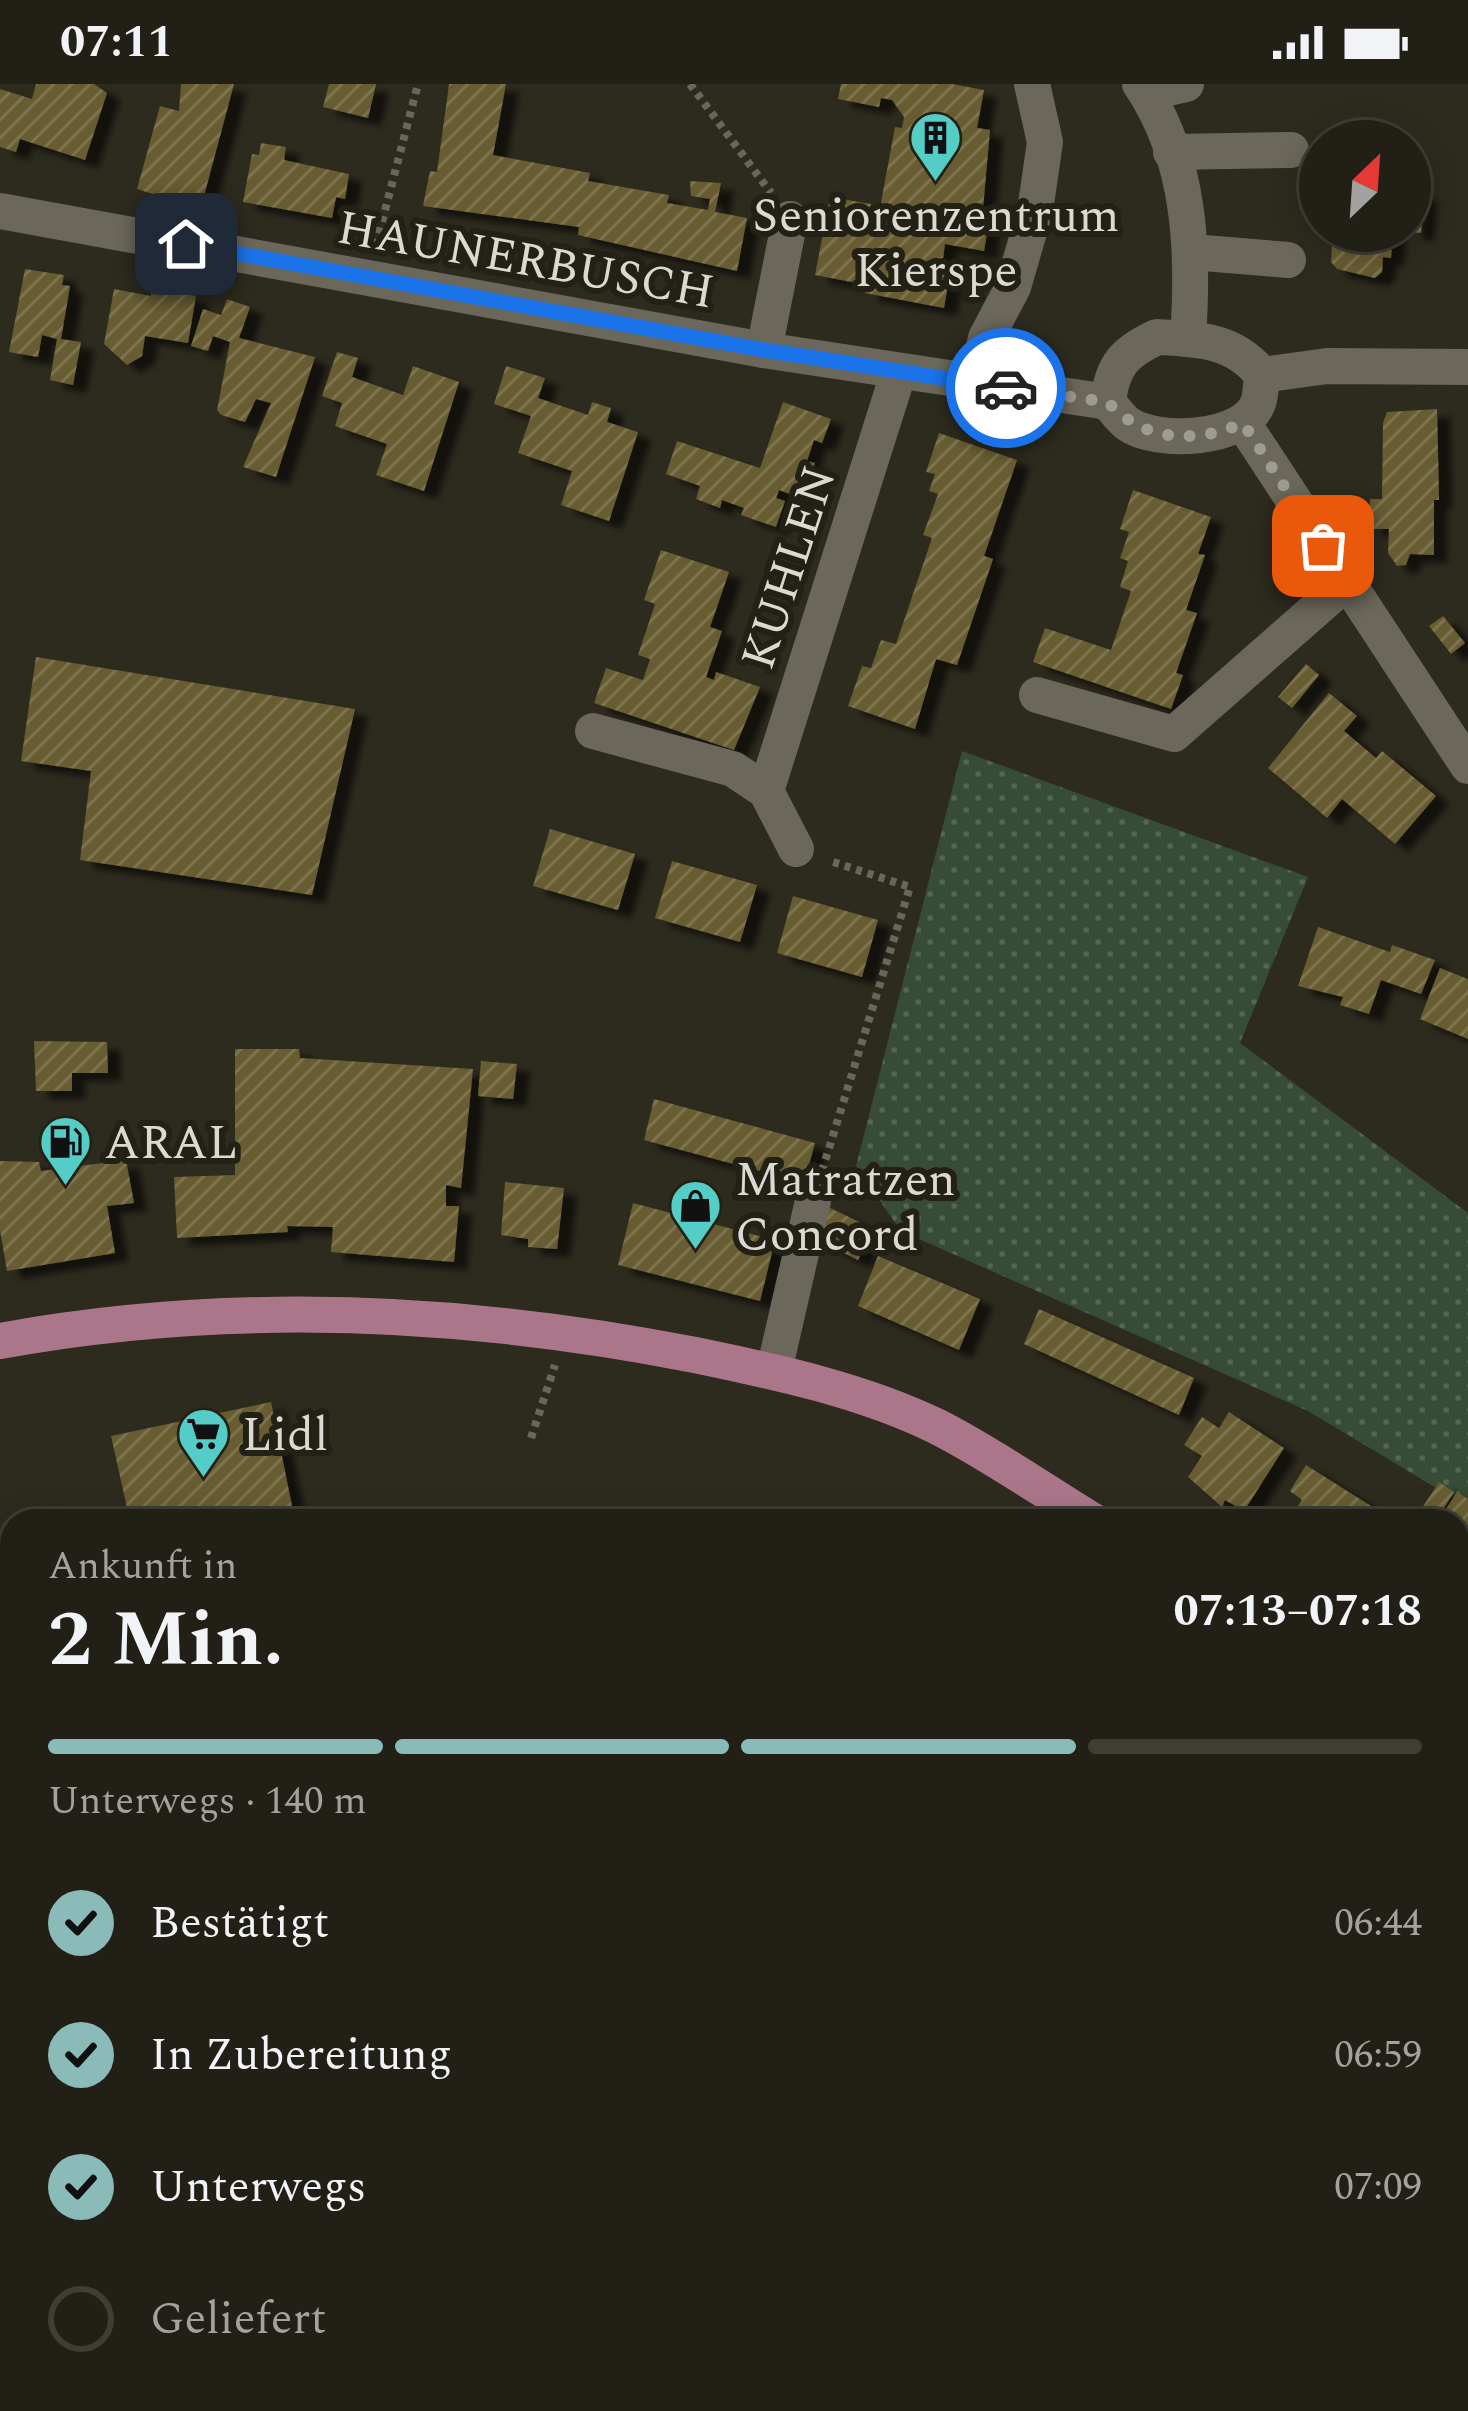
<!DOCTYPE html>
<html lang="de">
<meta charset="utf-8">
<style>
body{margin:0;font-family:Spectral,serif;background:#2a281f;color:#f1f3f6;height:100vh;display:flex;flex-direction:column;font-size:45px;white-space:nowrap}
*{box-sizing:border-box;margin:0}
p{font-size:39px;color:#a2a3a1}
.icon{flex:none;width:66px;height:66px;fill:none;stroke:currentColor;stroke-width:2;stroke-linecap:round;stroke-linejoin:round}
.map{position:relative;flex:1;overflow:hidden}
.details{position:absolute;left:0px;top:1425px;width:1470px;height:903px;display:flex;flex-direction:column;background:#222016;border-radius:36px 36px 0 0;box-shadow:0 6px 30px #0003,0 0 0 3px #3f3e35}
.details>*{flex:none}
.needle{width:78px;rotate:25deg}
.buttons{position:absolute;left:1299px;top:36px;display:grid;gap:24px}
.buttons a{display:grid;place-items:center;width:132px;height:132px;border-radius:50%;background:#222016;box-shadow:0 6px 30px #0003,0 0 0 3px #3f3e35;font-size:60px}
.pin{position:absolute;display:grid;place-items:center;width:102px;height:102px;color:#fff;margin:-51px;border-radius:24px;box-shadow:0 6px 18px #0006}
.courier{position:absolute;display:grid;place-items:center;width:120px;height:120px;margin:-60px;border:9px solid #1a73e8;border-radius:50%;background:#fff;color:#222;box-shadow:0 3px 15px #0007}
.headline em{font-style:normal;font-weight:700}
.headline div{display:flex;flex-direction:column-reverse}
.headline{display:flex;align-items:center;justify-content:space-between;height:204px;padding:0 48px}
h1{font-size:78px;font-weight:700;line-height:90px}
.bar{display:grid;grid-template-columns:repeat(4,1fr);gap:18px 12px;align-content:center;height:144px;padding:0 48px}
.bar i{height:15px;border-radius:9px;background:#3f3e35}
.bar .current{background:#8bbbb9}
.bar p{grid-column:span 4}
ol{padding:0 48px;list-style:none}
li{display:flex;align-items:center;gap:36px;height:132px}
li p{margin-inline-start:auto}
li .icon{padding:12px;border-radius:50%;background:#8bbbb9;color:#111;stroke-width:4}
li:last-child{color:#a2a3a1}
li i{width:66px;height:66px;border:6px solid #3f3e35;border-radius:50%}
.status{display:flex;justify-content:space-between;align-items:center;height:84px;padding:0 60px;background:#222016;direction:ltr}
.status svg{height:33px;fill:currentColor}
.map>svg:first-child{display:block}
.grass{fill:url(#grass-dots)}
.building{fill:url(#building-hatch);filter:url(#shadow)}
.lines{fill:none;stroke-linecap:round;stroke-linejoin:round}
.path{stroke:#69665c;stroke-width:8;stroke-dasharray:6 6;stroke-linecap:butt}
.minor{stroke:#6b675a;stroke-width:36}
.major{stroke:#ac768a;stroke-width:36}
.done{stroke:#9e9c92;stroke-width:12;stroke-dasharray:0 21.6}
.route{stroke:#1a73e8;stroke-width:15}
.labels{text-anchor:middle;stroke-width:12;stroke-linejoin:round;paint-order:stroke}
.poi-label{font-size:48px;fill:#dbd9d1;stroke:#232015;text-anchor:start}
.street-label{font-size:48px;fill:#dbd9d1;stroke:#232015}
</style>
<div class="status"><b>07:11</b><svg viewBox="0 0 49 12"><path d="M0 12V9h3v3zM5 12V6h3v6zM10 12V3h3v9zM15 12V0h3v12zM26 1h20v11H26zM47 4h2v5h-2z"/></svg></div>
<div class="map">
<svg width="1468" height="2327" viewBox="0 0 1468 2327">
<defs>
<pattern id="grass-dots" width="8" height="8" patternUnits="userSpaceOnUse" patternTransform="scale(3)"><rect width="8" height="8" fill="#374c37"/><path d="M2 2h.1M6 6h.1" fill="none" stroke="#536553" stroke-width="1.8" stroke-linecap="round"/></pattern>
<pattern id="building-hatch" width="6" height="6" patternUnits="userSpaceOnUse" patternTransform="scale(3)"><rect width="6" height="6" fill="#685c30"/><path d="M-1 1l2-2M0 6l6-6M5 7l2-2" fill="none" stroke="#7d734d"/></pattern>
<filter id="shadow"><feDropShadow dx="13" dy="8" stdDeviation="3" flood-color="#0009"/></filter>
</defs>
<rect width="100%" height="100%" fill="#2d2a1e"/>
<polygon class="grass" points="962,667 1308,793 1240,959 1468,1129 1468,1423 1308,1327 901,1147 856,1082"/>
<g class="building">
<polygon points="36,0 94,0 107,9 85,76 20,55 16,68 0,63 0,5 32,15"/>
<polygon points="181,0 234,0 201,123 175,117 167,121 162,113 137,105 160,22 179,27"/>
<polygon points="329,0 376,0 368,34 323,23"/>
<polygon points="449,0 506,0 493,71 590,89 588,97 669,111 667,119 708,126 710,115 691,112 690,97 721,99 715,128 747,134 737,187 578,151 579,143 423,122 430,87 437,88"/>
<polygon points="841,0 952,0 984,6 977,44 990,46 983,124 991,126 984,167 945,160 942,181 951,183 944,224 865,209 868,193 858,191 857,199 815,191 830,113 871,120 870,129 886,132 888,125 880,124 895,43 902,44 904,33 892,16 881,14 879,23 838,15"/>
<polygon points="261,59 286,63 284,76 349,90 345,115 336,113 332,134 243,118 252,70 259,71"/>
<polygon points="1410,108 1424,109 1421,149 1410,148"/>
<polygon points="1333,147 1393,147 1391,174 1383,173 1382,188 1375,194 1337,185 1331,178"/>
<polygon points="25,185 64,191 62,201 70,202 61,255 81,258 73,301 50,296 57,255 42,251 38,273 9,268"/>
<polygon points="152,204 196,212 188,259 145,252 142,272 127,281 104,260 114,205 151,212"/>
<polygon points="227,215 250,223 239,254 315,273 276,393 243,383 271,319 256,315 245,338 221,331 217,326 230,258 213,252 208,267 191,262 203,225 221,231"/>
<polygon points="337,268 358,274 352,293 403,311 413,282 459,298 424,407 376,391 387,360 335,342 342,319 322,312"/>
<polygon points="506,282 545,294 538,314 588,331 592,318 611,324 607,338 638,348 609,437 561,421 572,387 518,369 531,332 494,320"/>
<polygon points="783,318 831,335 822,359 814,356 807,377 815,379 803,415 779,406 776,414 785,417 776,443 741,431 744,424 722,416 720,424 696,415 700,402 666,390 677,357 760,384"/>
<polygon points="1437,325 1439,416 1434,416 1434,471 1410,470 1406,481 1397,482 1388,469 1389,445 1369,445 1370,415 1382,415 1383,339 1387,328"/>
<polygon points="939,349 1017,376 984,472 993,475 957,581 936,575 915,645 848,622 862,582 871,584 881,556 896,560 932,454 923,451 938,410 929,407 935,390 926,388"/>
<polygon points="1133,406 1211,433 1198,470 1205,471 1186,526 1197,529 1176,589 1183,591 1171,625 1033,578 1045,544 1111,566 1131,507 1120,503 1128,477 1120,474 1129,448 1120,445"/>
<polygon points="661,466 729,488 710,543 722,547 706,593 714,596 716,588 760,603 734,666 594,619 606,584 643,596 650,575 638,571 655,520 644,516"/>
<polygon points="1443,532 1465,559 1451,570 1429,542"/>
<polygon points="36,573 355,625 312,811 80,776 91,687 21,677"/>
<polygon points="1306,580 1319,591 1292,624 1278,613"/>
<polygon points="1329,609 1357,632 1344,647 1376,674 1382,667 1436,712 1395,760 1342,715 1327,734 1268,684"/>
<polygon points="550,745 635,770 618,826 533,802"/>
<polygon points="672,777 757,801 740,858 655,834"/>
<polygon points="793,812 878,836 862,893 777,869"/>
<polygon points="1318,843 1390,868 1392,861 1435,876 1421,910 1381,896 1369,930 1340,921 1343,913 1298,902"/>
<polygon points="1440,884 1468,895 1468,955 1420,935"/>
<polygon points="34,957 107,958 108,989 72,989 72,1007 36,1007"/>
<polygon points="235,965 299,965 300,974 473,985 461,1104 446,1101 446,1122 459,1122 454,1178 331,1168 333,1143 287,1142 288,1148 177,1154 174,1093 235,1091"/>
<polygon points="481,977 517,980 513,1015 478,1012"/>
<polygon points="654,1015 815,1059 804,1099 644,1056"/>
<polygon points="126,1076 134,1119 107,1122 115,1169 7,1187 0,1146 0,1077 39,1078 41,1087"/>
<polygon points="505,1098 564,1104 557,1165 528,1163 528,1155 501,1151"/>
<polygon points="633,1119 775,1156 760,1217 618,1181"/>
<polygon points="826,1122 872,1144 858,1176 812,1153"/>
<polygon points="878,1172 980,1215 959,1266 858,1222"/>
<polygon points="1039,1225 1194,1294 1179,1331 1024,1260"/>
<polygon points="271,1318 295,1437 130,1437 111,1352"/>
<polygon points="1229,1328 1284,1364 1244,1427 1225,1416 1222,1423 1188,1393 1202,1372 1184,1361 1202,1333 1219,1344"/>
<polygon points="1306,1381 1371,1422 1361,1437 1288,1437 1302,1416 1290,1407"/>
<polygon points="1439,1398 1454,1408 1436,1437 1429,1437 1418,1430"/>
<polygon points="1457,1408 1468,1415 1468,1534 1458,1549 1458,1437 1438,1437"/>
<polygon points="12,1531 12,1709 2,1711 0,1534"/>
<polygon points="1458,1741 1468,1747 1468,2037 1458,2031"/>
<polygon points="12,1840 12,2316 282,2318 240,2327 0,2327 0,1843"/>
</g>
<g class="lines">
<g class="path">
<polyline points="690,0 771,109"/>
<polyline points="376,161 418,0"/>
<polyline points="822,1087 910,803 830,777"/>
<polyline points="531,1354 555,1281"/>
</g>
<g class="minor">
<path d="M1140,0C1191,75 1194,168 1188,254"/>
<polyline points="1147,9 1186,0"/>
<polyline points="1171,68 1291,66"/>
<polyline points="0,127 764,266 1108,318"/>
<polyline points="1192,168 1288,176"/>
<path d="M1157,253C1199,255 1235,256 1262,291C1261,299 1261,311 1258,319C1244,357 1156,360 1128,340C1121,335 1114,325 1108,318C1112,282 1124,268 1157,253Z"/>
<polyline points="764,266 790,135"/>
<polyline points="1262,291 1327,282 1468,283"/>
<polyline points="976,299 986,254 1013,203 1035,127 1045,58 1032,0"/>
<polyline points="1243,339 1468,682"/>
<polyline points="1037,611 1174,650 1347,498"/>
<polyline points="593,647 733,685 766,707 796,765"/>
<polyline points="766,707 899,287"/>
<polyline points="774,1287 813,1117"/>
<polyline points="744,2327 800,2316"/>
</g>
<g class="major">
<path d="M0,1257C230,1215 466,1226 695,1271C777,1288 862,1306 938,1343C991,1370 1042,1406 1093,1437"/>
<polyline points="1458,1664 1468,1670"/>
</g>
</g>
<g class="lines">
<path class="done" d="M1006,304L1108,318C1144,358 1196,360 1243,339L1323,462"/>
<polyline class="route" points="186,160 764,266 1006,304"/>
</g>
<defs>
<symbol id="building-pin" viewBox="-11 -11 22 30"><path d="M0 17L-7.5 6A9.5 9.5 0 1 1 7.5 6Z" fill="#54cdc6" stroke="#232015"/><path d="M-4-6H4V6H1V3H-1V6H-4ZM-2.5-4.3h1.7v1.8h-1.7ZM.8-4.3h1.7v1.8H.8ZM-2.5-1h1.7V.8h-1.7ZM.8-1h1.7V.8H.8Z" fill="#111"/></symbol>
<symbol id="fuel-pin" viewBox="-11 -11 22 30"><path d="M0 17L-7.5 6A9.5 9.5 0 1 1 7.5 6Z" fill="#54cdc6" stroke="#232015"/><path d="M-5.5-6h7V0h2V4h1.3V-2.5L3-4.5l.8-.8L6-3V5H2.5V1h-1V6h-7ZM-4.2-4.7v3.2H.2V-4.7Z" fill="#111"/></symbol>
<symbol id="shop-pin" viewBox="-11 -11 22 30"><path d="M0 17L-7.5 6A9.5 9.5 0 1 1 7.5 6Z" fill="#54cdc6" stroke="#232015"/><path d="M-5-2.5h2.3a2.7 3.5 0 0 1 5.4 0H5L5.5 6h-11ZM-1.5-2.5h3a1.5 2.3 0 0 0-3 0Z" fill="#111"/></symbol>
<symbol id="supermarket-pin" viewBox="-11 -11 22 30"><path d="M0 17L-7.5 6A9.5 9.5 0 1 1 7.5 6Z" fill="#54cdc6" stroke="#232015"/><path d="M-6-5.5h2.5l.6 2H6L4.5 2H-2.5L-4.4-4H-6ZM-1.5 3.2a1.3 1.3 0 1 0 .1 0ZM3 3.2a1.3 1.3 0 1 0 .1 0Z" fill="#111"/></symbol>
</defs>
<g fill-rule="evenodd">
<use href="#building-pin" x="906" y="24" width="59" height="81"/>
<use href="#fuel-pin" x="36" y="1028" width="59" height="81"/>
<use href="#shop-pin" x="666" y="1092" width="59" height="81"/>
<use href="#supermarket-pin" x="174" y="1320" width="59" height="81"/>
</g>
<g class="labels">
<g class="poi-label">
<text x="936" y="147" text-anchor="middle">Seniorenzentrum<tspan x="936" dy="55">Kierspe</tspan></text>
<text x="104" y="1074">ARAL</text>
<text x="735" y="1111">Matratzen<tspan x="735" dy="55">Concord</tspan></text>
<text x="242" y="1366">Lidl</text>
</g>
<g class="street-label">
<text transform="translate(526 174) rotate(10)" y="17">HAUNERBUSCH</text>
<text transform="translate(787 483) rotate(-72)" y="17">KUHLEN</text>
</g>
</g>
</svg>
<div class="buttons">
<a><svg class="needle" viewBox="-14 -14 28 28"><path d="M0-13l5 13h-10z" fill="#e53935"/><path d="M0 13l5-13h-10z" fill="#a2a3a1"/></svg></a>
</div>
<div class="pin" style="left:1323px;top:462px;background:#ea580c"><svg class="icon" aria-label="bag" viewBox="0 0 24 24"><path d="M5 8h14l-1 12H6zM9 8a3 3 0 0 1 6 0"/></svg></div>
<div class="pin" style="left:186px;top:160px;background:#1f2937"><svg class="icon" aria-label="home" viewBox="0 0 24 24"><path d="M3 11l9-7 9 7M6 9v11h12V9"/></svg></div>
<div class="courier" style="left:1006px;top:304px"><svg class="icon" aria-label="car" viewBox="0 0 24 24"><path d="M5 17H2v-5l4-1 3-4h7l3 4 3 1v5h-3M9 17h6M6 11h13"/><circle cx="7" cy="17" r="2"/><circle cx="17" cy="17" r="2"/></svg></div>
<section class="details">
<div class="headline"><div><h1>2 Min.</h1><p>Ankunft in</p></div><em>07:13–07:18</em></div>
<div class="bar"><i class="current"></i><i class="current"></i><i class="current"></i><i></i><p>Unterwegs · 140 m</p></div>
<ol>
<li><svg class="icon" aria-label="check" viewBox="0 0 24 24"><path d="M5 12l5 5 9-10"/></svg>Bestätigt<p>06:44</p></li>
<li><svg class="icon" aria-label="check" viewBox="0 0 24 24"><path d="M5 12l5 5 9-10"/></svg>In Zubereitung<p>06:59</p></li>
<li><svg class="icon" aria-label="check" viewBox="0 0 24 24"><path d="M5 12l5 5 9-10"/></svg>Unterwegs<p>07:09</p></li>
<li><i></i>Geliefert</li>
</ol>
</section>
</div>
